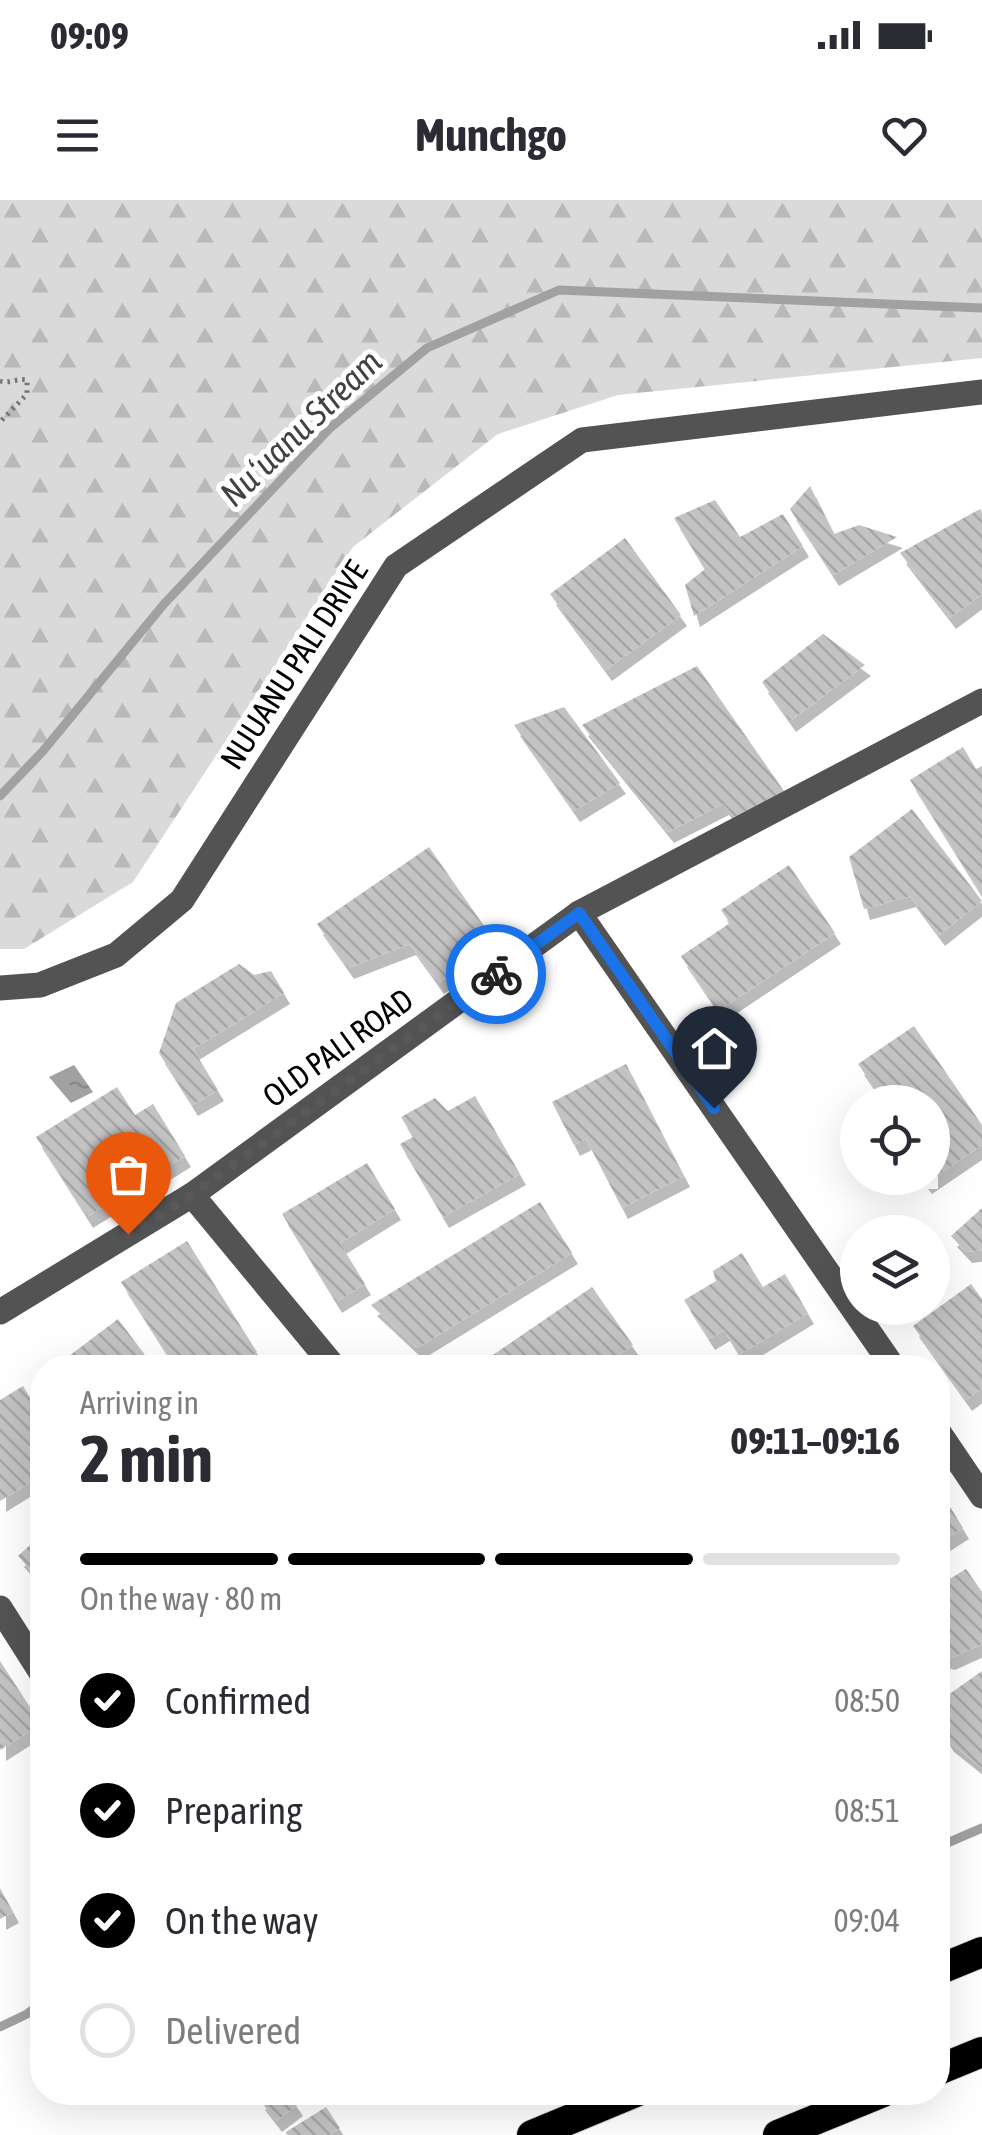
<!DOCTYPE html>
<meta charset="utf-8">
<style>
body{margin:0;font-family:"Asap Condensed",sans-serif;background:#f7f7f7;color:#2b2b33;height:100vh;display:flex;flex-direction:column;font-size:38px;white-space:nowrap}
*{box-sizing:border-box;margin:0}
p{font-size:32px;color:#7c7c81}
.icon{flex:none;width:55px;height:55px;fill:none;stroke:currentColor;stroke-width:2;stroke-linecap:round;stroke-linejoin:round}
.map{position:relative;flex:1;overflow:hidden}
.side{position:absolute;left:30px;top:1155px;width:920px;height:750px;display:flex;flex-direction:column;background:#fff;border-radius:40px;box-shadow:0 10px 40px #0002}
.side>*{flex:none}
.fabs{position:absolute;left:840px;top:885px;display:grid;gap:20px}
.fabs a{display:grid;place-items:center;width:110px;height:110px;border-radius:50%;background:#fff;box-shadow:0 10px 40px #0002;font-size:50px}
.pin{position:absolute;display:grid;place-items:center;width:85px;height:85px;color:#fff;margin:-102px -42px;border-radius:50% 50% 50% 0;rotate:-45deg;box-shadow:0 0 10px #0007}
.pin .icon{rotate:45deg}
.courier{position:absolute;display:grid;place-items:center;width:100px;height:100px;margin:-50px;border:8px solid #1a73e8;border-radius:50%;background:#fff;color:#222;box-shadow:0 2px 12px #0007}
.overview em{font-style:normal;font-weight:700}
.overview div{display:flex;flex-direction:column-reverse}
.overview{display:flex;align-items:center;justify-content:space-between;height:170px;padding:0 50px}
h1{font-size:65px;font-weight:700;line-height:75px}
.bar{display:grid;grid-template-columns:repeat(4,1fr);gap:15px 10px;align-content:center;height:120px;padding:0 50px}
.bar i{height:12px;border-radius:8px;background:#e1e1e2}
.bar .active{background:#000}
.bar p{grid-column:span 4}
ol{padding:0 50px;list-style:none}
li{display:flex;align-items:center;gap:30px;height:110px}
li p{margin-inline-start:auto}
li .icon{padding:10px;border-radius:50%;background:#000;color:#fff;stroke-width:4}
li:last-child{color:#7c7c81}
li i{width:55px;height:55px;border:5px solid #e1e1e2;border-radius:50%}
.status{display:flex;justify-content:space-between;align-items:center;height:70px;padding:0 50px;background:#fff;direction:ltr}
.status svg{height:28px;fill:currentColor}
header{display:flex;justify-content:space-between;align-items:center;height:130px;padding:0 50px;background:#fff;font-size:45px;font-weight:700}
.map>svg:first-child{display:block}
.forest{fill:url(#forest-firs)}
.water{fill:url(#water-ripples)}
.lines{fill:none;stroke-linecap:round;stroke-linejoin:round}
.stream{stroke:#a1a1a1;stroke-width:9}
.building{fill:url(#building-back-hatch);filter:url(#shadow)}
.highway-casing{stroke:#dbdbdb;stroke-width:32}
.path{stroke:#757575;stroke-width:5;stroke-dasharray:2.5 5;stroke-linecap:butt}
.minor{stroke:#535353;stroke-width:25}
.highway{stroke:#000;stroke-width:30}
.done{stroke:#595959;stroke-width:10;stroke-dasharray:0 18}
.route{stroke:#1a73e8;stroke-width:12}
.labels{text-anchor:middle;stroke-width:10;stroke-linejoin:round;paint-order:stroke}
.street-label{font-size:32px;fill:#000;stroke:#fff}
.water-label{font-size:35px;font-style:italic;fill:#424242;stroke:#fff}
</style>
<div class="status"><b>09:09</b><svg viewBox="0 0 49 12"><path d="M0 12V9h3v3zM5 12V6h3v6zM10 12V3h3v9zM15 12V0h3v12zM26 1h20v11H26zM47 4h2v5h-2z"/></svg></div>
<header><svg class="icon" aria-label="menu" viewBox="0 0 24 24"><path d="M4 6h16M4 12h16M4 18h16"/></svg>Munchgo<svg class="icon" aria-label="heart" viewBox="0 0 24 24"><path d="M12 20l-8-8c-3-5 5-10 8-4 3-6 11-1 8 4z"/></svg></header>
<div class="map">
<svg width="982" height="1935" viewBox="0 0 982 1935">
<defs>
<pattern id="forest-firs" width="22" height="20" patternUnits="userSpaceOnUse" patternTransform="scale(2.5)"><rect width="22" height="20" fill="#dadada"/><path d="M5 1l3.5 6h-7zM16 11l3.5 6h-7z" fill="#b9b9b9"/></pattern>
<pattern id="water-ripples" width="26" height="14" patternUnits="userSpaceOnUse" patternTransform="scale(2.5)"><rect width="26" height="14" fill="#a1a1a1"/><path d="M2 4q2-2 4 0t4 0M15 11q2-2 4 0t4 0" fill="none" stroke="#898989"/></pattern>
<pattern id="building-back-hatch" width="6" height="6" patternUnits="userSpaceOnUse" patternTransform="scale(2.5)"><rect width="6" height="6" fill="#c3c3c3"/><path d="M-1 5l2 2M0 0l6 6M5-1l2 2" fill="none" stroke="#a6a6a6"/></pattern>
<filter id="shadow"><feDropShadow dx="6" dy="11" stdDeviation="0" flood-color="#0004"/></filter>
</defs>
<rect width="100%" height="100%" fill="#fff"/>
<polygon class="forest" points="0,0 982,0 982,158 618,195 498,234 353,347 133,682 24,749 0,749"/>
<polygon class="water" points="74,865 93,892 71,903 49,877"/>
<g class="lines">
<g class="stream">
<polyline points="0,596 43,551 164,404 330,228 427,148 559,90 982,108"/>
<polyline points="938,1647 982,1628"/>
<polyline points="0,1827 27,1814 42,1802"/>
</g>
</g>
<g class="building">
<polygon points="810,286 834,334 859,325 897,337 833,375 790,309"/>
<polygon points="715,300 740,337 783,314 803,346 694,416 685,385 705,369 674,318"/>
<polygon points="980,309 982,312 982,394 950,418 900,353"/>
<polygon points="625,338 681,415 606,470 550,394"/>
<polygon points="823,434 865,465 790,521 762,482"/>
<polygon points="697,466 784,591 734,617 723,604 668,632 582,525"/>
<polygon points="564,507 620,583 574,611 514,525"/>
<polygon points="963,547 976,569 982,566 982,696 910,580"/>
<polygon points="912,609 982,701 939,735 910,696 864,709 849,657"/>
<polygon points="429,647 496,743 438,783 410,744 348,768 317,724"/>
<polygon points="789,665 835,733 718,811 681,756 730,723 721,710"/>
<polygon points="239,764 254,775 271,771 284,793 193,849 218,890 192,905 159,853 176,803"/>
<polygon points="914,826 982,925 982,945 926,983 922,978 932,978 932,902 877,902 882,899 858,864"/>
<polygon points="626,864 684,976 622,1008 586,939 574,945 552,902"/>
<polygon points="117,887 135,915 153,904 185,956 87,1017 36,937"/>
<polygon points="475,896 520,974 443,1017 400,944 413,937 401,917 435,898 448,911"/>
<polygon points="367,963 395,1009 340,1043 365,1084 336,1102 282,1014"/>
<polygon points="540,1002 572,1053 417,1148 371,1105"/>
<polygon points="982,1008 982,1050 966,1052 951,1036"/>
<polygon points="187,1041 257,1152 233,1168 176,1168 121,1082"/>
<polygon points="742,1053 763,1087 785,1074 808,1113 739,1155 724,1130 709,1139 684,1100 716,1081 713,1071"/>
<polygon points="971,1084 982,1099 982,1188 966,1200 913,1126"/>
<polygon points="592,1087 633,1145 600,1168 474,1168"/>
<polygon points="118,1119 148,1159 136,1168 53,1168"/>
<polygon points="23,1186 42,1217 42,1275 0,1301 0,1200"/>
<polygon points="938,1287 963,1328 938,1344"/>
<polygon points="42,1334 42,1383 18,1356"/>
<polygon points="966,1369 982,1392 982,1444 949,1459 938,1456 938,1386"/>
<polygon points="0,1461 41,1524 0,1550"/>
<polygon points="982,1471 982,1568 948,1541 938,1526 938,1502"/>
<polygon points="0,1688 13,1712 0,1719"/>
<polygon points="268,1892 288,1892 297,1905 276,1921 259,1899"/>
<polygon points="326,1907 340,1928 329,1935 287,1935 286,1932"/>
</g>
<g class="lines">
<defs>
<g id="highway">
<polyline points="938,1770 982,1752"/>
<polyline points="938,1870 982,1852"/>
<polyline points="532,1935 636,1892"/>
<polyline points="778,1935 883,1892"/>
</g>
</defs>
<use href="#highway" class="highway-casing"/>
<path class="path" d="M0,181C9,184 17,178 27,180V194L0,222"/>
<g class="minor">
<polyline points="579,713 894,1168"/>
<polyline points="0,788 40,785 116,755 182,700 396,366 582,240 982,192"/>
<polyline points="192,995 335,1168"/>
<polyline points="0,1112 192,995 579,713 982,501"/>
<polyline points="938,1231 982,1296"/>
<polyline points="0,1408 42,1474"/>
</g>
<use href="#highway" class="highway"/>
</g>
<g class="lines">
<polyline class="done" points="128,1034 192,995 496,774"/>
<polyline class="route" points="496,774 579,713 714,908"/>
</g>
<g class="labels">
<g class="street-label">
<text transform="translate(294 465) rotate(-57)" y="11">NUUANU PALI DRIVE</text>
<text transform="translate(338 848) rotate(-36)" y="11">OLD PALI ROAD</text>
</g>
<g class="water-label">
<text transform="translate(301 228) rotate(-44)" y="12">Nuʻuanu Stream</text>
</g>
</g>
</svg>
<div class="fabs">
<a><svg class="icon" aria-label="locate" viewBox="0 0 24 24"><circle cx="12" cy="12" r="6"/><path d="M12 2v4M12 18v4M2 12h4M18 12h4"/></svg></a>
<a><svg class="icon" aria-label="layers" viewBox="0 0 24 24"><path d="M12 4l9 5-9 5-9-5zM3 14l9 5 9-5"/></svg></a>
</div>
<div class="pin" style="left:128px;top:1034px;background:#ea580c"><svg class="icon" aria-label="bag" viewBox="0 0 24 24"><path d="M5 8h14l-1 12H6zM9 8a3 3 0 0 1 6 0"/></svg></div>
<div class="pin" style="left:714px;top:908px;background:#1f2937"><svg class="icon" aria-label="home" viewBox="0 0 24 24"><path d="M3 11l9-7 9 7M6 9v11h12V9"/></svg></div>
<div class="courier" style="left:496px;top:774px"><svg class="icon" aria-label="bike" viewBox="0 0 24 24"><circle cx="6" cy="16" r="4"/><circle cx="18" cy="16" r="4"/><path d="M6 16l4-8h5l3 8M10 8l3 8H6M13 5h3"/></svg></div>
<section class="side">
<div class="overview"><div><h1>2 min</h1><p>Arriving in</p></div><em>09:11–09:16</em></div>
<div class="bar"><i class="active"></i><i class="active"></i><i class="active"></i><i></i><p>On the way · 80 m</p></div>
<ol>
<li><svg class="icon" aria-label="check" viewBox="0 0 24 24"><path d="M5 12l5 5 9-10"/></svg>Confirmed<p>08:50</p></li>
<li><svg class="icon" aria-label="check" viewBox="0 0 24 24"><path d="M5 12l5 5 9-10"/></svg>Preparing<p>08:51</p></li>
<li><svg class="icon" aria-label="check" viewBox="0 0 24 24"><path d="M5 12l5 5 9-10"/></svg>On the way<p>09:04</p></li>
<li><i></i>Delivered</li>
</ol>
</section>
</div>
